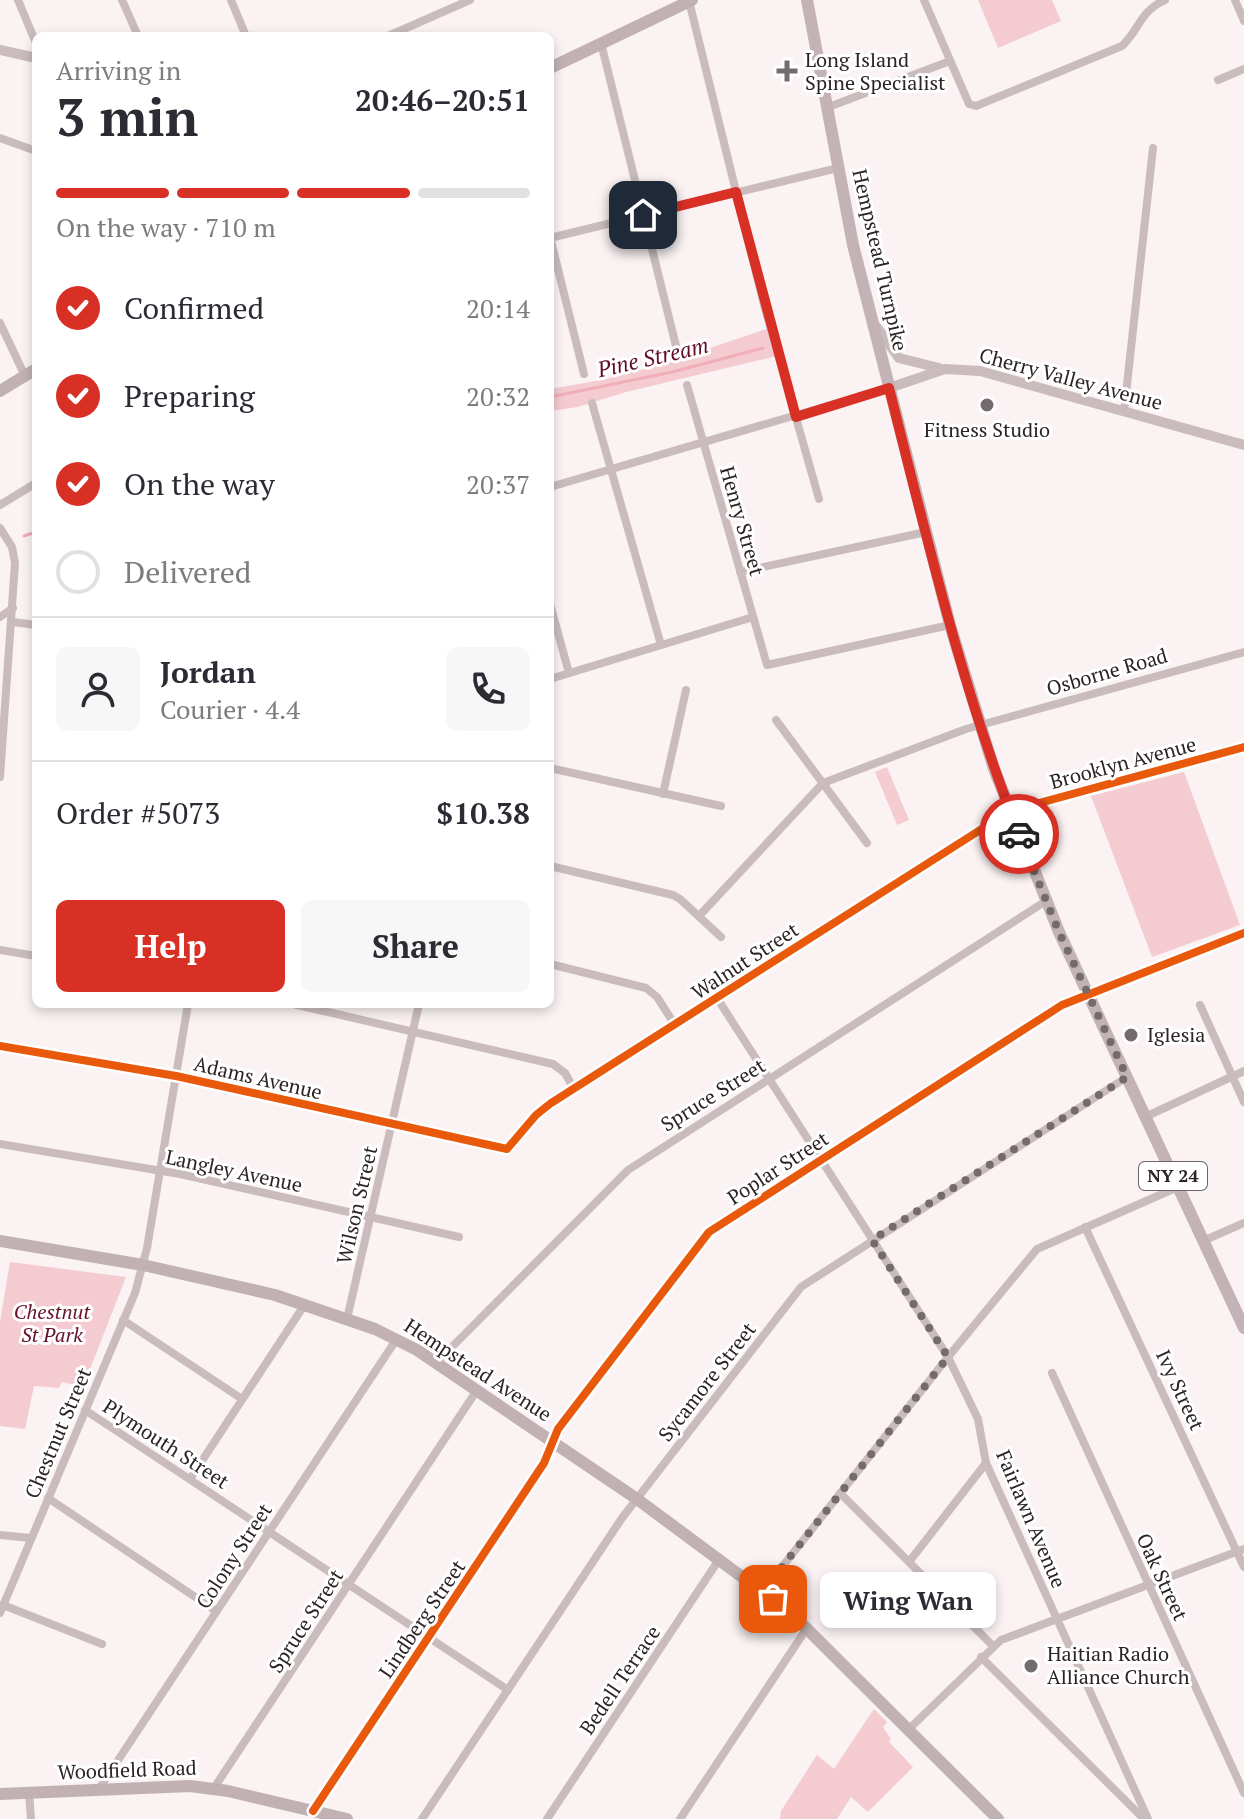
<!DOCTYPE html>
<meta charset="utf-8">
<style>
body{margin:0;font-family:"PT Serif",serif;background:#f7f7f7;color:#2b2b33;height:100vh;display:flex;flex-direction:column;font-size:30px;white-space:nowrap}
*{box-sizing:border-box;margin:0}
p{font-size:26px;color:#7c7c81}
.icon{flex:none;width:44px;height:44px;fill:none;stroke:currentColor;stroke-width:2;stroke-linecap:round;stroke-linejoin:round}
.map{position:relative;flex:1;overflow:hidden}
.sheet{position:absolute;left:32px;top:32px;width:522px;height:976px;display:flex;flex-direction:column;background:#fff;border-radius:12px;box-shadow:0 4px 12px #0003}
.sheet>*{flex:none}
.pin{position:absolute;display:grid;place-items:center;width:68px;height:68px;color:#fff;margin:-34px;border-radius:16px;box-shadow:0 4px 12px #0006}
.courier{position:absolute;display:grid;place-items:center;width:80px;height:80px;margin:-40px;border:6px solid #d93025;border-radius:50%;background:#fff;color:#222;box-shadow:0 2px 10px #0007}
.bubble{position:absolute;height:56px;border-radius:12px;background:#fff;box-shadow:0 4px 12px #0003;font-size:26px;font-weight:700;line-height:56px;text-align:center}
.overview em{font-style:normal;font-weight:700}
.overview div{display:flex;flex-direction:column-reverse}
.overview{display:flex;align-items:center;justify-content:space-between;height:136px;padding:0 24px}
h1{font-size:52px;font-weight:700;line-height:60px}
.bar{display:grid;grid-template-columns:repeat(4,1fr);gap:12px 8px;align-content:center;height:96px;padding:0 24px}
.bar i{height:10px;border-radius:6px;background:#e1e1e2}
.bar .active{background:#d93025}
.bar p{grid-column:span 4}
.line{display:flex;align-items:center;gap:20px;padding:0 24px;border-top:2px solid #e1e1e2}
.line div{flex:1}
.round{display:grid;place-items:center;flex:none;width:84px;height:84px;border-radius:12px;background:#f7f7f7}
ol{padding:0 24px;list-style:none}
li{display:flex;align-items:center;gap:24px;height:88px}
li p{margin-inline-start:auto}
li .icon{padding:8px;border-radius:50%;background:#d93025;color:#fff;stroke-width:4}
li:last-child{color:#7c7c81}
li i{width:44px;height:44px;border:4px solid #e1e1e2;border-radius:50%}
.cta{display:flex;gap:16px;margin-top:auto;padding:16px 24px}
.cta a{flex:1;height:92px;border-radius:12px;background:#d93025;color:#fff;font-size:32px;font-weight:700;line-height:92px;text-align:center}
.cta a+a{background:#f7f7f7;color:#2b2b33}
.map>svg:first-child{display:block}
.green{fill:#f4cbd1}
.lines{fill:none;stroke-linecap:round;stroke-linejoin:round}
.stream{stroke:#f1adb8;stroke-width:3}
.minor{stroke:#cabcbd;stroke-width:8}
.tertiary{stroke:#cabcbd;stroke-width:10}
.secondary{stroke:#c1b1b3;stroke-width:12}
.primary{stroke:#c4b3b6;stroke-width:12}
.cycleway-casing{stroke:#fff;stroke-width:13}
.cycleway{stroke:#e8590c;stroke-width:8}
.done{stroke:#736b6c;stroke-width:8;stroke-dasharray:0 14.4}
.route{stroke:#d93025;stroke-width:10}
.poi-dot{fill:#736b6c;stroke:#fff;stroke-width:3}
.labels{text-anchor:middle;stroke-width:6;stroke-linejoin:round;paint-order:stroke}
.shield{fill:#fff;stroke:#6b6566;stroke-width:2}
.shield-label{font-size:18px;font-weight:bold;fill:#2b2324}
.poi-label{font-size:20px;fill:#2b2324;stroke:#fff;text-anchor:start}
.street-label{font-size:20px;fill:#2b2324;stroke:#fff}
.park-label{font-size:20px;font-style:italic;fill:#65122a;stroke:#fff}
.water-label{font-size:22px;font-style:italic;fill:#600c26;stroke:#fff}
</style>
<div class="map">
<svg width="1244" height="1819" viewBox="0 0 1244 1819">
<rect width="100%" height="100%" fill="#faf2f3"/>
<g class="green">
<polygon points="978,0 1052,0 1061,21 998,48"/>
<polygon points="769,328 777,356 626,392 578,407 550,411 550,389 601,380 692,357 710,348"/>
<polygon points="887,767 909,820 897,825 875,772"/>
<polygon points="1184,772 1240,925 1152,957 1091,796"/>
<polygon points="10,1262 126,1277 83,1387 62,1382 59,1388 34,1386 25,1429 0,1426 0,1322"/>
<polygon points="874,1709 887,1722 883,1727 891,1739 889,1742 913,1767 868,1812 851,1797 837,1819 780,1819 781,1811 817,1755 834,1769"/>
</g>
<g class="lines">
<g class="stream">
<polyline points="550,397 672,372 763,348"/>
<polyline points="24,536 36,532"/>
</g>
<g class="minor">
<polyline points="18,0 36,43"/>
<polyline points="122,0 138,36"/>
<polyline points="231,0 246,36"/>
<path d="M924,0L969,104L976,106L1122,46C1140,29 1140,11 1165,0"/>
<polyline points="1235,0 1244,21"/>
<polyline points="689,1 764,305 819,499"/>
<polyline points="388,36 470,0"/>
<polyline points="601,43 678,354"/>
<polyline points="1218,80 1244,69"/>
<polyline points="826,108 950,61"/>
<polyline points="0,138 36,151"/>
<polyline points="550,237 584,374"/>
<polyline points="550,238 838,168"/>
<polyline points="0,323 25,376"/>
<polyline points="687,385 767,665 950,625"/>
<polyline points="592,403 661,645"/>
<polyline points="1124,412 1153,148"/>
<polyline points="550,487 889,388"/>
<polyline points="0,505 36,483"/>
<polyline points="0,528 12,547 15,563 0,777"/>
<polyline points="740,572 926,532"/>
<polyline points="550,604 569,673"/>
<polyline points="0,617 13,608"/>
<polyline points="13,622 36,625"/>
<polyline points="550,679 753,617"/>
<polyline points="776,720 867,843"/>
<polyline points="550,768 721,806"/>
<polyline points="663,794 686,690"/>
<polyline points="550,866 673,895 680,899 721,937"/>
<polyline points="699,916 823,783 966,729 1244,652"/>
<polyline points="0,950 36,956"/>
<polyline points="550,964 646,988 657,997 675,1025"/>
<polyline points="717,998 948,1357 978,1419 986,1463 1148,1819"/>
<polyline points="293,1004 553,1064 565,1073 574,1089"/>
<polyline points="1200,1005 1244,1102"/>
<polyline points="0,1046 176,1076 507,1149 536,1115 551,1103 1010,811 1244,747"/>
<polyline points="1145,1117 1244,1071"/>
<polyline points="0,1144 180,1174 459,1237"/>
<polyline points="1085,1227 1244,1567"/>
<polyline points="1203,1241 1244,1223"/>
<polyline points="347,1319 419,1004"/>
<polyline points="123,1320 242,1399"/>
<polyline points="436,1363 628,1170 1046,901"/>
<polyline points="1052,1373 1244,1793"/>
<polyline points="85,1410 508,1690"/>
<polyline points="190,1479 305,1304"/>
<polyline points="840,1493 992,1645"/>
<polyline points="48,1498 216,1611"/>
<polyline points="0,1535 31,1538"/>
<polyline points="909,1562 986,1463"/>
<polyline points="763,1591 948,1357 1037,1249 1178,1187"/>
<polyline points="3,1605 102,1644"/>
<polyline points="0,1613 135,1293 147,1248 188,1004"/>
<polyline points="981,1657 1144,1819"/>
<polyline points="909,1729 1001,1640 1244,1549"/>
<polyline points="214,1788 477,1390"/>
<polyline points="99,1789 396,1340"/>
<polyline points="29,1793 31,1819"/>
<polyline points="313,1811 544,1463 558,1429 709,1232 1062,1005 1244,933"/>
<polyline points="422,1819 622,1518 801,1287 1127,1077"/>
<polyline points="547,1819 720,1558"/>
<polyline points="680,1819 807,1628"/>
</g>
<g class="tertiary">
<polyline points="0,50 36,58"/>
<polyline points="876,326 899,358 939,368"/>
<polyline points="889,388 945,369 980,371 1244,445"/>
</g>
<g class="secondary">
<polyline points="550,68 692,0"/>
<polyline points="0,391 36,369"/>
<polyline points="0,1241 143,1265 275,1295 375,1329 417,1350 637,1499 792,1614 998,1819"/>
<polyline points="0,1794 190,1786 228,1791 347,1819"/>
</g>
<polyline class="primary" points="807,0 853,245 950,625 994,769 1059,932 1244,1328"/>
<defs>
<g id="cycleway">
<polyline points="0,1046 176,1076 507,1149 536,1115 551,1103 1010,811 1244,747"/>
<polyline points="313,1811 544,1463 558,1429 709,1232 1062,1005 1244,933"/>
</g>
</defs>
<use href="#cycleway" class="cycleway-casing"/>
<use href="#cycleway" class="cycleway"/>
</g>
<g class="lines">
<polyline class="done" points="773,1599 763,1591 948,1357 872,1240 1127,1077 1059,932 1019,834"/>
<path class="route" d="M643,215L736,192L796,417L889,388C927,538 962,690 1019,834"/>
</g>
<g class="poi-dot">
<path d="M783 59h8v8h8v8h-8v8h-8v-8h-8v-8h8z"/>
<circle cx="987" cy="405" r="8"/>
<circle cx="1131" cy="1035" r="8"/>
<circle cx="1031" cy="1666" r="8"/>
</g>
<g class="labels">
<rect class="shield" x="1139" y="1162" width="68" height="28" rx="6"/>
<g class="shield-label">
<text x="1173" y="1182">NY 24</text>
</g>
<g class="poi-label">
<text x="805" y="67">Long Island<tspan x="805" dy="23">Spine Specialist</tspan></text>
<text x="987" y="437" text-anchor="middle">Fitness Studio</text>
<text x="1147" y="1042">Iglesia</text>
<text x="1047" y="1661">Haitian Radio<tspan x="1047" dy="23">Alliance Church</tspan></text>
</g>
<g class="street-label">
<text transform="translate(880 260) rotate(77)" y="7">Hempstead Turnpike</text>
<text transform="translate(1071 379) rotate(15)" y="7">Cherry Valley Avenue</text>
<text transform="translate(742 521) rotate(74)" y="7">Henry Street</text>
<text transform="translate(1107 672) rotate(-16)" y="7">Osborne Road</text>
<text transform="translate(1123 763) rotate(-15)" y="7">Brooklyn Avenue</text>
<text transform="translate(745 961) rotate(-33)" y="7">Walnut Street</text>
<text transform="translate(258 1078) rotate(13)" y="7">Adams Avenue</text>
<text transform="translate(713 1095) rotate(-32)" y="7">Spruce Street</text>
<text transform="translate(778 1168) rotate(-33)" y="7">Poplar Street</text>
<text transform="translate(234 1171) rotate(12)" y="7">Langley Avenue</text>
<text transform="translate(357 1205) rotate(-77)" y="7">Wilson Street</text>
<text transform="translate(478 1370) rotate(33)" y="7">Hempstead Avenue</text>
<text transform="translate(707 1382) rotate(-52)" y="7">Sycamore Street</text>
<text transform="translate(1180 1390) rotate(65)" y="7">Ivy Street</text>
<text transform="translate(58 1433) rotate(-67)" y="7">Chestnut Street</text>
<text transform="translate(166 1444) rotate(33)" y="7">Plymouth Street</text>
<text transform="translate(1031 1519) rotate(67)" y="7">Fairlawn Avenue</text>
<text transform="translate(234 1556) rotate(-57)" y="7">Colony Street</text>
<text transform="translate(1162 1577) rotate(65)" y="7">Oak Street</text>
<text transform="translate(422 1619) rotate(-56)" y="7">Lindberg Street</text>
<text transform="translate(306 1621) rotate(-57)" y="7">Spruce Street</text>
<text transform="translate(620 1680) rotate(-56)" y="7">Bedell Terrace</text>
<text transform="translate(127 1770) rotate(-2)" y="7">Woodfield Road</text>
</g>
<g class="park-label">
<text x="52" y="1319">Chestnut<tspan x="52" dy="23">St Park</tspan></text>
</g>
<g class="water-label">
<text transform="translate(653 357) rotate(-13)" y="8">Pine Stream</text>
</g>
</g>
</svg>
<div class="pin" style="left:773px;top:1599px;background:#ea580c"><svg class="icon" aria-label="bag" viewBox="0 0 24 24"><path d="M5 8h14l-1 12H6zM9 8a3 3 0 0 1 6 0"/></svg></div>
<div class="pin" style="left:643px;top:215px;background:#1f2937"><svg class="icon" aria-label="home" viewBox="0 0 24 24"><path d="M3 11l9-7 9 7M6 9v11h12V9"/></svg></div>
<div class="courier" style="left:1019px;top:834px"><svg class="icon" aria-label="car" viewBox="0 0 24 24"><path d="M5 17H2v-5l4-1 3-4h7l3 4 3 1v5h-3M9 17h6M6 11h13"/><circle cx="7" cy="17" r="2"/><circle cx="17" cy="17" r="2"/></svg></div>
<div class="bubble" style="left:820px;top:1572px;width:176px">Wing Wan</div>
<section class="sheet">
<div class="overview"><div><h1>3 min</h1><p>Arriving in</p></div><em>20:46–20:51</em></div>
<div class="bar"><i class="active"></i><i class="active"></i><i class="active"></i><i></i><p>On the way · 710 m</p></div>
<ol>
<li><svg class="icon" aria-label="check" viewBox="0 0 24 24"><path d="M5 12l5 5 9-10"/></svg>Confirmed<p>20:14</p></li>
<li><svg class="icon" aria-label="check" viewBox="0 0 24 24"><path d="M5 12l5 5 9-10"/></svg>Preparing<p>20:32</p></li>
<li><svg class="icon" aria-label="check" viewBox="0 0 24 24"><path d="M5 12l5 5 9-10"/></svg>On the way<p>20:37</p></li>
<li><i></i>Delivered</li>
</ol>
<div class="line" style="height:144px"><a class="round"><svg class="icon" aria-label="person" viewBox="0 0 24 24"><circle cx="12" cy="8" r="4"/><path d="M4 21q1-7 8-7t8 7"/></svg></a><div><b>Jordan</b><p>Courier · 4.4</p></div><a class="round"><svg class="icon" aria-label="phone" viewBox="0 0 24 24"><path d="M5 4h4l2 5-3 2q2 4 5 5l2-3 5 2v4C11 20 4 13 5 4z"/></svg></a></div>
<div class="line" style="height:104px"><div>Order #5073</div><b>$10.38</b></div>
<div class="cta"><a>Help</a><a>Share</a></div>
</section>
</div>
